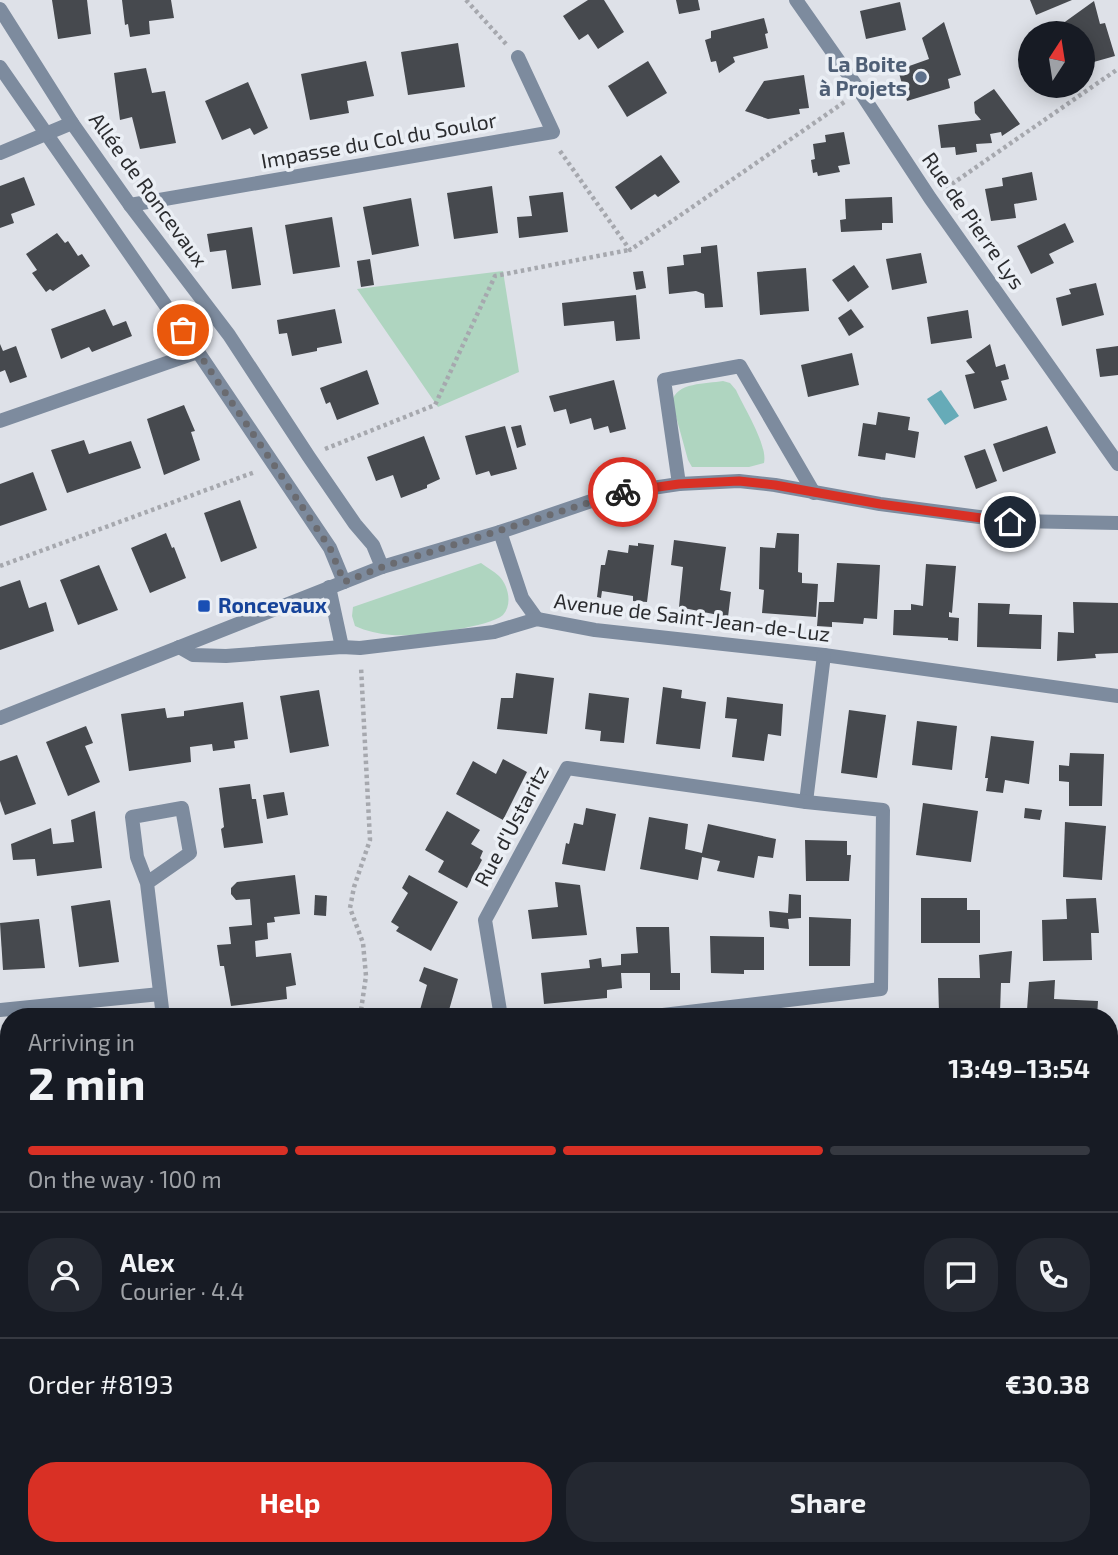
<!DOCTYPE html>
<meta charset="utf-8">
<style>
body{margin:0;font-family:"Exo 2",sans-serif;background:#242831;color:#f1f3f6;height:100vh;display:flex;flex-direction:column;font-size:26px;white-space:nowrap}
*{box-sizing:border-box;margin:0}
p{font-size:23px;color:#9ea1a6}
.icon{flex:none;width:38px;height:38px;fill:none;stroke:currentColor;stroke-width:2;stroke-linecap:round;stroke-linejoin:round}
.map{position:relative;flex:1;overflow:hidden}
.details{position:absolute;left:0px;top:1008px;width:1118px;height:548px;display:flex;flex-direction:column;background:#171b24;border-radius:28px 28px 0 0;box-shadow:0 4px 18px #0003}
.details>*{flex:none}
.needle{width:46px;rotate:12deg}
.controls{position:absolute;left:1018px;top:21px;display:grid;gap:14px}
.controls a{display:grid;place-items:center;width:77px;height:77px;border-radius:50%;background:#171b24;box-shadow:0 4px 18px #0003;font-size:35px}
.pin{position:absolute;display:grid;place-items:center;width:60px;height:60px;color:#fff;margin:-30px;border:4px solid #fff;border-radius:50%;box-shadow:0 2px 7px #0007}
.courier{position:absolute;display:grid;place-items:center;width:70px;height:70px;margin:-35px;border:5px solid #d93025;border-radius:50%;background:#fff;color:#222;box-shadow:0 2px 9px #0007}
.head em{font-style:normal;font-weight:700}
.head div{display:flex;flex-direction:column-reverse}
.head{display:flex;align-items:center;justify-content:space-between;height:119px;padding:0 28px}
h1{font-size:46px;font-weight:700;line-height:52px}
.bar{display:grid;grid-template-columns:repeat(4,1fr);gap:10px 7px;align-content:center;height:84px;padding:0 28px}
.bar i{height:9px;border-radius:5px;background:#363941}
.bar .on{background:#d93025}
.bar p{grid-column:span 4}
.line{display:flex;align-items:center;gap:18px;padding:0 28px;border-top:2px solid #363941}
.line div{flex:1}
.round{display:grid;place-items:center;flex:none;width:74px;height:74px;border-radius:28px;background:#242831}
.button{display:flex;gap:14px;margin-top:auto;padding:14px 28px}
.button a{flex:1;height:80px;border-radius:28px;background:#d93025;color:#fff;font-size:28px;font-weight:700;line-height:80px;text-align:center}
.button a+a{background:#242831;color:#f1f3f6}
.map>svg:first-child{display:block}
.green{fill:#afd5c0}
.water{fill:#66abb8}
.building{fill:#46494e}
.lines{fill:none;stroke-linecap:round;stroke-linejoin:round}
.path{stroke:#a6a8ae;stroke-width:4.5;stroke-dasharray:3.5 3.5;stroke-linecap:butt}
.service{stroke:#7d8b9e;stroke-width:14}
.minor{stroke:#7d8b9e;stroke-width:14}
.done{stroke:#6a6b70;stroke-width:7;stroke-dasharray:0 12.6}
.route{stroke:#d93025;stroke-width:9}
.service-dot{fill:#5c6f8a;stroke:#ebeff5;stroke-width:2.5}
.transit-dot{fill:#1a4fb4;stroke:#ebeff5;stroke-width:2.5}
.labels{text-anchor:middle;stroke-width:7;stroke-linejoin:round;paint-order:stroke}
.service-label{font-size:21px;font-weight:bold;fill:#4e5e75;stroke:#ebeff5;text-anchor:end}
.street-label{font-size:21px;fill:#2b2c2f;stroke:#ebeff5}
.transit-label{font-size:21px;font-weight:bold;fill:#164399;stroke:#ebeff5;text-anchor:start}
</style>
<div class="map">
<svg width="1118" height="1555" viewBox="0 0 1118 1555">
<rect width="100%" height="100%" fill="#dee1e8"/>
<g class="green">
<polygon points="503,271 519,372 438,407 357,289"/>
<path d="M723,381L730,383L736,390C744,408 768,445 764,463L749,467H692L688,460L672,402C676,382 706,384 723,381Z"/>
<path d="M481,563C486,567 494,571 499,576C508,585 513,604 503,615C488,628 412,637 392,635C379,634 366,631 355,626L352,616L353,607Z"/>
</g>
<polygon class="water" points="941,390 959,416 945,425 927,399"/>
<g class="building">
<polygon points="52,0 87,0 91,34 58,39"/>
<polygon points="122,0 171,0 174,18 149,21 150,34 130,37 128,24 125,25"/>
<polygon points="588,0 604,0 624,32 598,49 588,34 579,40 563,16"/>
<polygon points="676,0 698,0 700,10 679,14"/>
<polygon points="1030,0 1072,0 1036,15"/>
<polygon points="1094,1 1100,24 1105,23 1115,56 1083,65 1083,33 1065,33 1062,24"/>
<polygon points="900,2 906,30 866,39 860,11"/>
<polygon points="764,18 768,33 765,34 768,48 733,57 735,62 719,73 716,61 711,62 705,40 711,38 711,31"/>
<polygon points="944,22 961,75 948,79 950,88 907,101 898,70 929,59 922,38"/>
<polygon points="458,43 465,87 408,95 401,52"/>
<polygon points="366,61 374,96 347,101 349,113 310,120 301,74"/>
<polygon points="648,61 667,93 627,117 608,86"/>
<polygon points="146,68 152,93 165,91 176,143 140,149 132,117 120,120 114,73"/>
<polygon points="804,75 809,108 799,109 800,114 768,119 745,111 764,81"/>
<polygon points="248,82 268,128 254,135 250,128 222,140 205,101"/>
<polygon points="994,89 1020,124 1002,136 1001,132 990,134 992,143 976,144 977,152 956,155 955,147 941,148 938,125 981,120 975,113 974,102"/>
<polygon points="844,132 850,164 838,166 840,172 818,176 817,172 813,173 811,160 815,159 813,144 826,142 825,135"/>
<polygon points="661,155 680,182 658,197 655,194 631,210 615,187"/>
<polygon points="1032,172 1037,200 1014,204 1016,218 991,221 985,189 1003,186 1002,178"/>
<polygon points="24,177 35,205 11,214 14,223 0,228 0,186"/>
<polygon points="492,186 498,233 454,239 447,193"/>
<polygon points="563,192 568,232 519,238 517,217 532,216 529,196"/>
<polygon points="892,197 893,223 882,223 882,230 841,232 840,220 846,219 845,199"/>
<polygon points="411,198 419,246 372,255 363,207"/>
<polygon points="332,217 340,267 293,274 285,225"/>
<polygon points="1065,223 1074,242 1049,254 1054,263 1031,274 1017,246"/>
<polygon points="252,227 261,285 232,289 226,250 210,252 207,234"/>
<polygon points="57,233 65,243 68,241 78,256 82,254 90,266 53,291 50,289 46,292 32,273 37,270 26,254"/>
<polygon points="717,245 723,307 705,308 704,294 696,291 669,294 667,267 684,265 683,255 701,253 701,247"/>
<polygon points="921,253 927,283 892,290 886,259"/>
<polygon points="370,259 374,285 361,287 357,261"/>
<polygon points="854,265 869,287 848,302 832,280"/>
<polygon points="806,268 809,311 760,315 757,272"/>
<polygon points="643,271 646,288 636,290 633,272"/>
<polygon points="1096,283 1104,315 1062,326 1056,298 1071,294 1069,289"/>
<polygon points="636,295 640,339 616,341 614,321 564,326 562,303"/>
<polygon points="105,309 113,326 126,321 132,336 92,352 89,347 61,359 51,329"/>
<polygon points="335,309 342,343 317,348 317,351 292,356 287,333 279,334 277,320"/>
<polygon points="851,309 864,327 849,336 838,318"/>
<polygon points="968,310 972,338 931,344 927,317"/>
<polygon points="0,344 3,351 16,346 27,377 10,383 5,370 0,372"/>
<polygon points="990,344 996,367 1005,364 1009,379 1001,381 1007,400 974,409 965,375 975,373 966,361"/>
<polygon points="1118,346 1118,375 1100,377 1096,349"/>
<polygon points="852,353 859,385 808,397 801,365"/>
<polygon points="367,370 379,404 337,420 330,402 326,404 320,388"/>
<polygon points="614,380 626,429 610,433 608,426 594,430 591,418 570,424 566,409 554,412 549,396"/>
<polygon points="184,405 195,431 191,432 200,460 164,475 147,419"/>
<polygon points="878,412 910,417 908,430 919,432 915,458 886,453 885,460 858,456 863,423 876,425"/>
<polygon points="521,425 526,445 517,448 511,427"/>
<polygon points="505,426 517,469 491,476 489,471 476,475 465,436"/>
<polygon points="1047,426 1056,453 1003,472 993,444"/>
<polygon points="424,436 440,479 427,485 427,488 401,498 393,475 376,481 367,457"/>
<polygon points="84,440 89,454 131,441 141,468 67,493 51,450"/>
<polygon points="985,449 997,481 976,489 964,456"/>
<polygon points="33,472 47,510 0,526 0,484"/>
<polygon points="240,500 257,548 221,562 204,513"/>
<polygon points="166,533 172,548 174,547 186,578 150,593 131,548"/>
<polygon points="777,533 799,534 798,572 802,573 802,583 818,584 816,617 762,613 764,590 759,589 760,547 775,548"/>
<polygon points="674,540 726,547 720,590 731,592 728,617 679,607 683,567 671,565"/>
<polygon points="638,543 654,545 647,602 633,601 633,596 602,591 601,598 597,597 601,565 605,565 608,550 628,553 629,545 638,546"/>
<polygon points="837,563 880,565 877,619 864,618 863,624 832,622 832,627 817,626 819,602 834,602"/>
<polygon points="926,564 956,566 952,613 949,612 949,617 959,618 958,641 948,640 948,638 893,635 894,610 911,610 911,604 923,606"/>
<polygon points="99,565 118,610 78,625 60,580"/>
<polygon points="20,580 29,608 46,602 54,631 0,650 0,587"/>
<polygon points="1073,602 1118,603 1118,653 1095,654 1096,658 1057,661 1058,632 1074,633"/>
<polygon points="978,603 1010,604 1009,614 1042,615 1041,649 977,647"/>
<polygon points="516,673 554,678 547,734 497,729 501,698 513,698"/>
<polygon points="663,687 682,690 681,698 706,702 700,749 656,744"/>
<polygon points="319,690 329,746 290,753 280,696"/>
<polygon points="589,693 629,698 624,743 600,741 601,731 585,729"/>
<polygon points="727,697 783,704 781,736 768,734 764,761 732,757 737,719 725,718"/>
<polygon points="243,702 248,739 234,741 235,748 213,751 212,744 190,747 191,762 129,771 121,714 165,708 167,718 184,716 184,711"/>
<polygon points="849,710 886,715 877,778 841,773"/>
<polygon points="917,721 957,726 952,770 912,765"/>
<polygon points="86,726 93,743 85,746 100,782 68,796 46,742"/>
<polygon points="991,736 1034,741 1029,784 1005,780 1003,793 986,791 988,778 985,778"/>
<polygon points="1070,753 1104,754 1102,806 1069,806 1069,782 1059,781 1059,765 1069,766"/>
<polygon points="17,755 36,804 5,815 0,801 0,761"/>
<polygon points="503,759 527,772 503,820 456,794 473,761 496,774"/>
<polygon points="250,784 252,799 256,799 263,843 224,848 221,829 224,827 219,788"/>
<polygon points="284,792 288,815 267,819 263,795"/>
<polygon points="923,803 978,811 971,862 916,855"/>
<polygon points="586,808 616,814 605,871 562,864 566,843 569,844 574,823 583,825"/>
<polygon points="1025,808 1042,810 1040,820 1024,818"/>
<polygon points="95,811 102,868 37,876 35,859 13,860 11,844 51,828 53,844 74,842 71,820"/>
<polygon points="447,811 480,830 471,844 483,851 480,858 482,860 467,888 438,872 444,861 425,850"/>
<polygon points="649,817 688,824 685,849 702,853 708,824 776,839 773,858 758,856 754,878 717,871 720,861 702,857 698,880 640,869"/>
<polygon points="1065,822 1106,826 1102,880 1063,877"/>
<polygon points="805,840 847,841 847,855 851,855 849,881 806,881"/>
<polygon points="295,875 300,914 274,917 275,922 267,923 268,939 255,941 256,957 291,953 296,985 286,987 287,999 231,1006 224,966 220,966 217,945 231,944 229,927 252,925 250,899 236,900 231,894 231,888 237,882"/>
<polygon points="409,875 458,902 431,951 396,931 399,927 391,922 408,893 402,888"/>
<polygon points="555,882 580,885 587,935 532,939 528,910 558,907"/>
<polygon points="789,894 801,895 801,918 788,919 789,929 770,927 769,911 788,913"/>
<polygon points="315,895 327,896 326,916 314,915"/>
<polygon points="921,898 967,898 967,910 980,910 980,943 921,943"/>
<polygon points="1096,898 1099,933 1091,933 1092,960 1043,961 1042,920 1067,919 1066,899"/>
<polygon points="110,900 119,962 79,967 71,906"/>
<polygon points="809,917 851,919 850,966 809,966"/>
<polygon points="39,919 45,968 3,970 0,923"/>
<polygon points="636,927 669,927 671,973 680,973 680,990 650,990 650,973 621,973 622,988 607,990 607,998 544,1004 541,973 590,968 589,960 601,958 602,967 621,965 621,954 638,953"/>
<polygon points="710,936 764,937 764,970 744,970 744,974 711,973"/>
<polygon points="1012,951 1010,983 1001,983 1000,1013 939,1012 938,978 980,978 979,955"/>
<polygon points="424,967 458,979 447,1017 418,1017 427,985 419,981"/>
<polygon points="1055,980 1054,999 1098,1001 1097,1017 1034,1017 1034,1011 1027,1010 1029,982"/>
<polygon points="9,1311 9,1347 4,1348 0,1313"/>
<polygon points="144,1547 178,1548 179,1555 133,1555 133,1553 145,1552"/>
<polygon points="261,1547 304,1547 305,1555 262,1555"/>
<polygon points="390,1547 422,1547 423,1555 391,1555"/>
<rect x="747" y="1547" width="63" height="3"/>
<polygon points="856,1547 892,1547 892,1555 838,1555 839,1551 856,1551"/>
<polygon points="933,1547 1000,1547 1001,1554 933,1554"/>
<polygon points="1072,1547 1105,1547 1106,1551 1072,1553"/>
<polygon points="570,1548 571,1555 526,1555 526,1553"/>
</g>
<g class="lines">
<g class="path">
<polyline points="466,0 506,44"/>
<polyline points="560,151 630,250 846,101"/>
<polyline points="946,188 1118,69"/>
<polyline points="325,449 435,405 495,276 629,250"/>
<polyline points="0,566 255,472"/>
<polyline points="360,1017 366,976 363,943 350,908 354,887 370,840 361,667"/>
</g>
<polyline class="service" points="679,484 664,380 740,366 814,493"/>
<g class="minor">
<polyline points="796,0 857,87 930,198 1118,464"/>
<polyline points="0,9 72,123 130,205 229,335 309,457 355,524 373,545 382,567"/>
<polyline points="0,67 198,352 330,548 344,582"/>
<polyline points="0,153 72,123"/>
<polyline points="130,205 553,132 518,57"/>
<polyline points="0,421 198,352"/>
<polyline points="500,532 522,598 537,619"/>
<polyline points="329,587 342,647"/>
<polyline points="179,647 193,655 226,656 342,647 360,648 494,632 537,619 595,630 824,655 1118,696"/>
<polyline points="0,718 382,567 500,532 612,494 679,484 739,481 775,485 880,504 1010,521 1118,523"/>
<polyline points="806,802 824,655"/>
<polyline points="147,883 190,853 182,808 132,817 137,857 147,883 163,1017"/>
<polyline points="0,1010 160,994"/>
<polyline points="501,1017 485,920 567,768 806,802 883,810 881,989 646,1017"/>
<polyline points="1110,1226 1118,1225"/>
<polyline points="0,1264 9,1263"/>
<polyline points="230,1547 231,1555"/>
<polyline points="471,1547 472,1555"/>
<polyline points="706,1547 707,1555"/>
<polyline points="1037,1547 1038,1555"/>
</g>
</g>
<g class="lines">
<polyline class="done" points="183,330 330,548 344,582 382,567 623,492"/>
<polyline class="route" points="623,492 679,484 739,481 775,485 880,504 1010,522"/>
</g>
<circle class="service-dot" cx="921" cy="77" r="7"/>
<rect class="transit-dot" x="197" y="599" width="14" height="14" rx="3.5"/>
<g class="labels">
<g class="service-label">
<text x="907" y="72">La Boite<tspan x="907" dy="24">à Projets</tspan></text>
</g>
<g class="street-label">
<text transform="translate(379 141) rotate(-10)" y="7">Impasse du Col du Soulor</text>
<text transform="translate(148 190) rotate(54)" y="7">Allée de Roncevaux</text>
<text transform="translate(973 221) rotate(55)" y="7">Rue de Pierre Lys</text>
<text transform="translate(692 618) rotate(7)" y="7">Avenue de Saint-Jean-de-Luz</text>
<text transform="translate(512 826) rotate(-62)" y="7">Rue d'Ustaritz</text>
</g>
<g class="transit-label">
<text x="218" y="613">Roncevaux</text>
</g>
</g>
</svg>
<div class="controls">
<a><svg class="needle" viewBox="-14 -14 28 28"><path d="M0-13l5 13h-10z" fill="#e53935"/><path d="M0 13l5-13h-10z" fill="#9ea1a6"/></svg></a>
</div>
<div class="pin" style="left:183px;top:330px;background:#ea580c"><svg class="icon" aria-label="bag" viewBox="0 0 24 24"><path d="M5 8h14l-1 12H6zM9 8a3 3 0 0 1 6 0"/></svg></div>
<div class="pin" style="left:1010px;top:522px;background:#1f2937"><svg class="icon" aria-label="home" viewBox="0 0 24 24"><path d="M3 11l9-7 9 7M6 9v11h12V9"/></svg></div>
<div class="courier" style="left:623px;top:492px"><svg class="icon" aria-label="bike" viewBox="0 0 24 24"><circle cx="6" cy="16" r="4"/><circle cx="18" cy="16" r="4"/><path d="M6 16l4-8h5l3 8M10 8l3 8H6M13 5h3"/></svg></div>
<section class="details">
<div class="head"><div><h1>2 min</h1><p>Arriving in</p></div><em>13:49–13:54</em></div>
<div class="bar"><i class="on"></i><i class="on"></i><i class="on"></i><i></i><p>On the way · 100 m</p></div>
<div class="line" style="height:126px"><a class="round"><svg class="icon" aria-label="person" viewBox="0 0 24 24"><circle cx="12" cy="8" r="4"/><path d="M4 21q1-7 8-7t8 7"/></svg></a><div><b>Alex</b><p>Courier · 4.4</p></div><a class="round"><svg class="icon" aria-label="chat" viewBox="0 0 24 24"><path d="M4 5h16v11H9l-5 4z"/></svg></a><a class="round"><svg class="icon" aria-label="phone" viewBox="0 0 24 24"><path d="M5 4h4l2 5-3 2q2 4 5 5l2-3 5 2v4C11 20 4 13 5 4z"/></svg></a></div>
<div class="line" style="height:91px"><div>Order #8193</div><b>€30.38</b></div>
<div class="button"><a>Help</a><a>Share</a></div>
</section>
</div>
